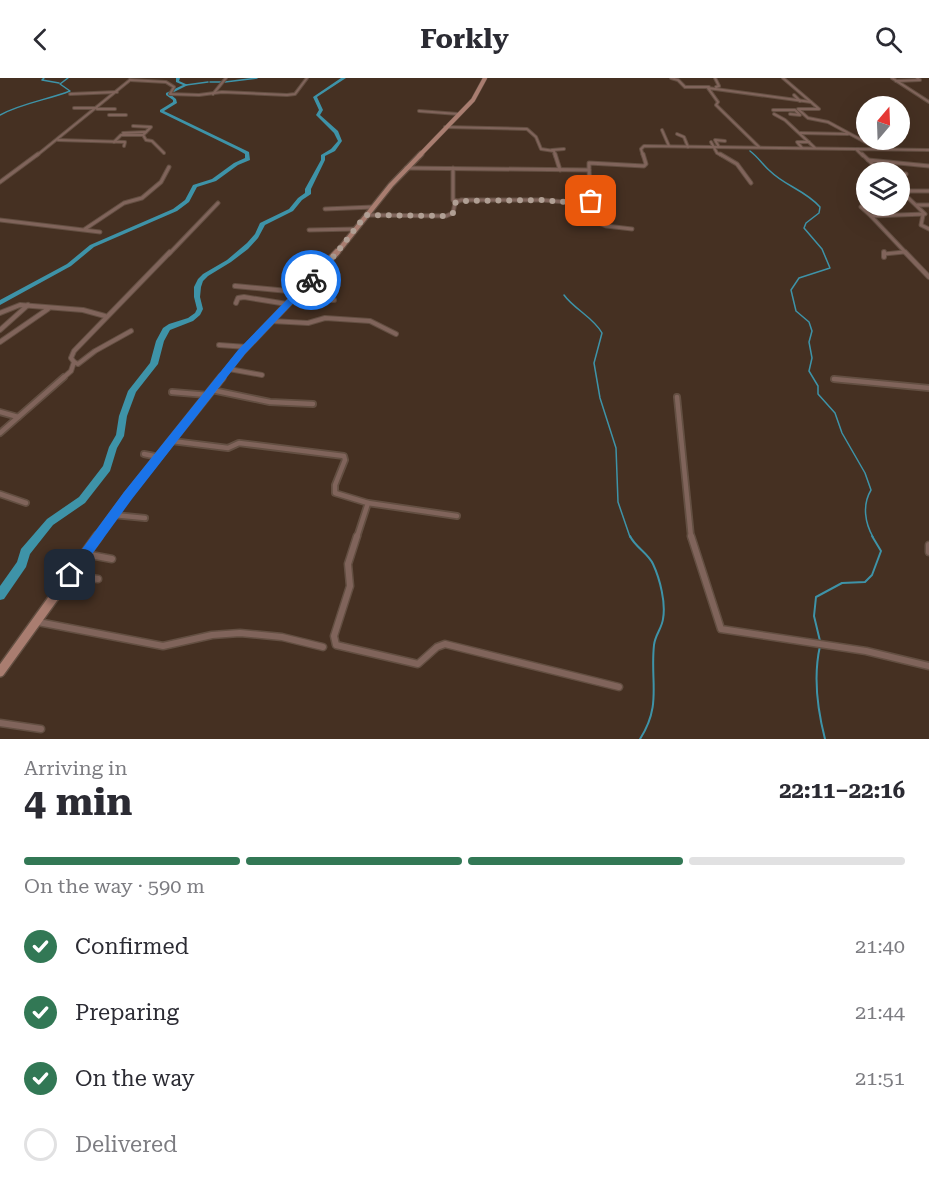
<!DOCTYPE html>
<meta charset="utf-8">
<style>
body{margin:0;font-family:"Roboto Serif",serif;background:#f2f2f3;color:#2b2b33;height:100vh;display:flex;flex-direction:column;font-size:22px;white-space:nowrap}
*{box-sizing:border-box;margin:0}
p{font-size:20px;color:#7c7c81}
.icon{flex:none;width:33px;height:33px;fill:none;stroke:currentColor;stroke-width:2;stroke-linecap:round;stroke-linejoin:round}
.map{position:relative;height:661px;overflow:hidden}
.panel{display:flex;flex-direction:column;background:#fff;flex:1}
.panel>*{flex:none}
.needle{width:39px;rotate:19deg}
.buttons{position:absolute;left:856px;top:18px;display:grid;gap:12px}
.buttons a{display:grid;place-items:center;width:54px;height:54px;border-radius:50%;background:#fff;box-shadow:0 6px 24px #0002;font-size:30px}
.pin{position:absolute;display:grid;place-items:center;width:51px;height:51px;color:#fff;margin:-26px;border-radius:12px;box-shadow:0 3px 9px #0006}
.courier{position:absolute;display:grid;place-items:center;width:60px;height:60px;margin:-30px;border:4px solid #1a73e8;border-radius:50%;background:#fff;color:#222;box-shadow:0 2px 8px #0007}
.head em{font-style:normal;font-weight:700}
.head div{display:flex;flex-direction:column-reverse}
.head{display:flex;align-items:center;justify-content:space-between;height:102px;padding:0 24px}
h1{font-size:39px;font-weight:700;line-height:45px}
.bar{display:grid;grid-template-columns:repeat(4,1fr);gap:9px 6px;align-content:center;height:72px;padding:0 24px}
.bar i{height:8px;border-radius:4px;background:#e1e1e2}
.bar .active{background:#327855}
.bar p{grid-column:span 4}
ol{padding:0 24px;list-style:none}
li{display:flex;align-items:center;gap:18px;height:66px}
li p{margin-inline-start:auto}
li .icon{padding:6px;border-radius:50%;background:#327855;color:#fff;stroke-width:4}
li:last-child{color:#7c7c81}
li i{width:33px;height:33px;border:3px solid #e1e1e2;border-radius:50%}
header{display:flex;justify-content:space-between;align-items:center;height:78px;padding:0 24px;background:#fff;font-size:27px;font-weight:700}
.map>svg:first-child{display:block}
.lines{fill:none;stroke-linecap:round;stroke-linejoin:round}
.stream-far1{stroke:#3e93a8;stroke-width:1.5}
.stream{stroke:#3e93a8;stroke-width:2}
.river{fill:#3e93a8;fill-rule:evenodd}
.street-far4-casing{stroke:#634f42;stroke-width:4}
.street-far3-casing{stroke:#634f42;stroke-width:5}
.street-far2-casing{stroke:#634f42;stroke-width:6}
.street-far1-casing{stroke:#634f42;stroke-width:8}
.street-casing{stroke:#634f42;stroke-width:9}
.secondary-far4-casing{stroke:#634f42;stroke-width:5}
.secondary-far3-casing{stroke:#634f42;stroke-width:7}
.secondary-far2-casing{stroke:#634f42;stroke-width:8}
.secondary-far1-casing{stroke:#634f42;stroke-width:10}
.secondary-casing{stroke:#634f42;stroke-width:12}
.street-far4{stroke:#80645b;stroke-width:2}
.street-far3{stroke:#80645b;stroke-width:3}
.street-far2{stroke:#80645b;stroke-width:4}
.street-far1{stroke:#80645b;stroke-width:4.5}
.street{stroke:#80645b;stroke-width:6}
.secondary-far4{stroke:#a97d70;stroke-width:4}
.secondary-far3{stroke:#a97d70;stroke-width:4.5}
.secondary-far2{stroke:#a97d70;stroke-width:6}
.secondary-far1{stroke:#a97d70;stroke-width:8}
.secondary{stroke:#a97d70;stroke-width:9}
.route{fill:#1a73e8}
.done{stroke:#b09f94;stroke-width:6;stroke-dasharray:0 10.8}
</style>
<header><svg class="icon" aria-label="back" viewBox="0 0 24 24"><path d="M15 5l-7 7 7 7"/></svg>Forkly<svg class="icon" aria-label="search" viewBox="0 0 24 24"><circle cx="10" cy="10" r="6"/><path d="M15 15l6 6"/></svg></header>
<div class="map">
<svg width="929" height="661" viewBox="0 0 929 661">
<rect width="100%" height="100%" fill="#453022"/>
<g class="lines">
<g class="stream-far1">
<polyline points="44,0 42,2 59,5"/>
<polyline points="210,4 222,4"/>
<polyline points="225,4 257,0"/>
<polyline points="186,7 208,4"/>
<path d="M0,37C22,25 47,22 70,13L60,6L68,0"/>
<path d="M750,73C758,79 763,87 770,93C785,108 805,112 820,129L819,135L806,145L804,150L822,171L830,190L799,200L791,212L796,233L809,244L812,253L809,264L812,280L809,293L818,308V316L835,335L842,355L865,395L871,412C862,427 865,445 873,459"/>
<path d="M564,217C574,231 594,240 602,255L594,285L600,320L616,370L618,424L630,459"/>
</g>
<g class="stream">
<path d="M630,458C635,469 648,475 653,486C660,501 666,525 663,541C662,550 655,557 654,567C650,604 662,627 640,661"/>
<polyline points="820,563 814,538 816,519 842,505 865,504 872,497 881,473 872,458"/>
<path d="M820,568C813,599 817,630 825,661"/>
</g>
<g class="river">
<polygon points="176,0 180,0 179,3 188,7 170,16 176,21 177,25 164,33 249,74 250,82 238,87 216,103 197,109 189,124 177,133 94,169 71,188 0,227 0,222 67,186 90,167 173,131 185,122 193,107 212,101 234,85 245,80 245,76 238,72 160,34 160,32 173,24 173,22 166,17 166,15 183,7 176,4"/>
<polygon points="341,0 346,0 317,19 323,32 320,37 338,53 342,63 335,73 325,78 325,82 311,111 311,116 302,122 293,133 265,147 258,160 248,171 231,184 208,198 203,203 201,209 200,219 203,231 200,237 193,243 170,252 164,263 158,286 136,314 127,338 124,358 117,370 110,393 85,425 53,447 45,457 30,476 26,489 4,521 0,522 0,508 17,484 21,471 47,441 79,419 103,388 109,369 116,357 119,338 128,313 150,285 156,263 163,250 169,246 188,240 195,235 197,231 194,219 194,209 198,201 203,196 227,182 247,165 255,156 260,145 289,131 298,120 305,115 305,111 321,82 321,77 331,71 338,63 334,55 316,37 319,32 313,19"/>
</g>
<defs>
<g id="street-far4">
<polyline points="671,0 678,2 685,9 709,9"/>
<polyline points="715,0 719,8 716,9"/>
<polyline points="783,0 811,24"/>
<polyline points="892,0 929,24"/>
<polyline points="130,2 166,4 174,9 170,16 199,17 222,14 287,17 295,16 307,0"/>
<polyline points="896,3 920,2 917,0"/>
<polyline points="70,16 117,14"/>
<polyline points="213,16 226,0"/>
<polyline points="794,17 800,23"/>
<polyline points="74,30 97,30"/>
<polyline points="97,31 115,31"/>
<polyline points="773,32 795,32 799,36"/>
<polyline points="419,33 458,36"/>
<polyline points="774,36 785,42 815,70"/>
<polyline points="790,36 800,37"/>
<polyline points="109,37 126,37"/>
<polyline points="445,49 527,51 536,59 541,71 554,73 555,78"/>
<polyline points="662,52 669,68"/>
<polyline points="123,55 146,54"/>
<polyline points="800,55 848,56"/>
<polyline points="677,56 684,59 688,69"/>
<polyline points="143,57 146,62 152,63 164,75"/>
<polyline points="58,62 125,64 124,68"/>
<polyline points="114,64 121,57 143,57 151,49 133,48"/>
<polyline points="711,64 717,75 723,78"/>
<polyline points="719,69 715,62 725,63"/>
<polyline points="759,69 716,27 718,24 708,10 811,24 819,31 798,31 808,40 828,44 878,71"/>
<polyline points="802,70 797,64 809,64"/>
<polyline points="552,72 564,71"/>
<polyline points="36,78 130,2"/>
<polyline points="643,78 641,71 644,68 856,71"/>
<polyline points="863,78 856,71 929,72"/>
</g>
<g id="street-far3">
<polyline points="555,76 560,92"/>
<polyline points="720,76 737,86 751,105"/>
<polyline points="862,76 881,94"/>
<polyline points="868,82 929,88"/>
<polyline points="406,90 589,92 589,85 644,88 646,86 643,76"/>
<polyline points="453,90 453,122 458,123"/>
<polyline points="900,96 906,96"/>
<polyline points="0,104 38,76"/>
<polyline points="900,112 925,136 871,138 907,176"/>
<polyline points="901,113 929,113"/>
<polyline points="589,126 594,143 606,148 632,151"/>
<polyline points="865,126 866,128 861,129 871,138"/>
<polyline points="917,127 929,127"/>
<polyline points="325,131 373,129"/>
<polyline points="366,137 446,138 453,135 455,125 461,122 542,122 589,126 591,123 589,92"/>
<polyline points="923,137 921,147 929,151"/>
<polyline points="0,142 100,154"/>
<polyline points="85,151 124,125 142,120 161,104 169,89"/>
<polyline points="309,152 356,151"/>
<polyline points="169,176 218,125"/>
<polyline points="884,176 904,174"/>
</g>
<g id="street-far2">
<polyline points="884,174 884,179"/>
<polyline points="905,174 929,199"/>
<polyline points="235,208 299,214"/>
<polyline points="290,223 334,222"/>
<polyline points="236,225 238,220 244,219 287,226"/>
<polyline points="0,235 20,227 83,232 105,238"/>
<polyline points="271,243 308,245 325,240 370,243 396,256"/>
<polyline points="0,252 28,227"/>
<polyline points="0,264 48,231"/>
<polyline points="219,267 247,269"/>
<polyline points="74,284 78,286 95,273 131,253"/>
<polyline points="229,291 262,297"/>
<polyline points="63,300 71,293 74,284 71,280 74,273 170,174"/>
</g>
<g id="street-far1">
<polyline points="834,301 929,310"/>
<polyline points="212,312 270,324 313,326"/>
<polyline points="172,314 208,317"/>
<polyline points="677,319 691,459"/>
<polyline points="0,334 18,339"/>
<polyline points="0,355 64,299"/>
<polyline points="172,363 228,370 239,365 344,378 345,382 335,407 335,415 368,425 357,459"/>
<polyline points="144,376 159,379"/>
<polyline points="0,416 26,425"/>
<polyline points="368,425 457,438"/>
<polyline points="114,437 145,440"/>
</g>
<g id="street">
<polyline points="357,458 348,486 350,508 334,558 336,567 418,586 437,569 445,566 619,609"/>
<polyline points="691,458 721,551 866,573 929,588"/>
<polyline points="929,467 929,474"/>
<polyline points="85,476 112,481"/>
<polyline points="70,497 98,501"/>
<polyline points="38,544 163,568 212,557 240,555 282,559 323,569"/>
<polyline points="0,645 41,651"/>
</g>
<polyline id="secondary-far4" points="419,78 473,22 485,0"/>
<polyline id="secondary-far3" points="336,176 391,107 421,76"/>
<polyline id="secondary-far2" points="221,300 242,274 337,174"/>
<polyline id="secondary-far1" points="97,459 128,417 222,299"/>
<polyline id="secondary" points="0,594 98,458"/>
</defs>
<use href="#street-far4" class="street-far4-casing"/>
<use href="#street-far3" class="street-far3-casing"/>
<use href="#street-far2" class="street-far2-casing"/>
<use href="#street-far1" class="street-far1-casing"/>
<use href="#street" class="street-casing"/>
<use href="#secondary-far4" class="secondary-far4-casing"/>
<use href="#secondary-far3" class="secondary-far3-casing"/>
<use href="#secondary-far2" class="secondary-far2-casing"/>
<use href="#secondary-far1" class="secondary-far1-casing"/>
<use href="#secondary" class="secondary-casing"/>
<use href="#street-far4" class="street-far4"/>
<use href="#street-far3" class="street-far3"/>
<use href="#street-far2" class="street-far2"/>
<use href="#street-far1" class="street-far1"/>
<use href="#street" class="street"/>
<use href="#secondary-far4" class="secondary-far4"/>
<use href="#secondary-far3" class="secondary-far3"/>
<use href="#secondary-far2" class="secondary-far2"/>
<use href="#secondary-far1" class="secondary-far1"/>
<use href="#secondary" class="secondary"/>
</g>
<polygon class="route" points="308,200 315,202 245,276 132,421 74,501 66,501 64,497 66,493 124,414 238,272"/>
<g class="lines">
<polyline class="done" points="311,202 334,178 366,137 446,138 453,135 455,125 461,123 542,122 589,126 591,123"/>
</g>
</svg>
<div class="buttons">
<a><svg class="needle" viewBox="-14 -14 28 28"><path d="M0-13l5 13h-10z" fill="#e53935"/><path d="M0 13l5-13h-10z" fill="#7c7c81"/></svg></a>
<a><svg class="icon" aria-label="layers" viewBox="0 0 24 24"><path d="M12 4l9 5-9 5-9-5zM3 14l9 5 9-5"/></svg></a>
</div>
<div class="pin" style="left:591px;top:123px;background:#ea580c"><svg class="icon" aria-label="bag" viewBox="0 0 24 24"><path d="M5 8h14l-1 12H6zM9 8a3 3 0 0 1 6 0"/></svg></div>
<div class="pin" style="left:70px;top:497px;background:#1f2937"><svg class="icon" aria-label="home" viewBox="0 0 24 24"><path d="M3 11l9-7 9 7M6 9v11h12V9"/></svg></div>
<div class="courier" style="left:311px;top:202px"><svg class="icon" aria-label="bike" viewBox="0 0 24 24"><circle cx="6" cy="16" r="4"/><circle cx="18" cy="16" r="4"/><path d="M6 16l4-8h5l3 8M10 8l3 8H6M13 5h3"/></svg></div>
</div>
<section class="panel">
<div class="head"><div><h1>4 min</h1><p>Arriving in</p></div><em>22:11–22:16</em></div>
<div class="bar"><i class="active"></i><i class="active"></i><i class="active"></i><i></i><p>On the way · 590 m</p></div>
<ol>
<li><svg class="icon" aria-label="check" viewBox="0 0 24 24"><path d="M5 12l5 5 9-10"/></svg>Confirmed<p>21:40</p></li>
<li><svg class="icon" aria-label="check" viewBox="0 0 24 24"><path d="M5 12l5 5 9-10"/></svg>Preparing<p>21:44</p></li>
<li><svg class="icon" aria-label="check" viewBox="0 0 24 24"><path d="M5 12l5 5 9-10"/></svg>On the way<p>21:51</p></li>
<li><i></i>Delivered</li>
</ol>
</section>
